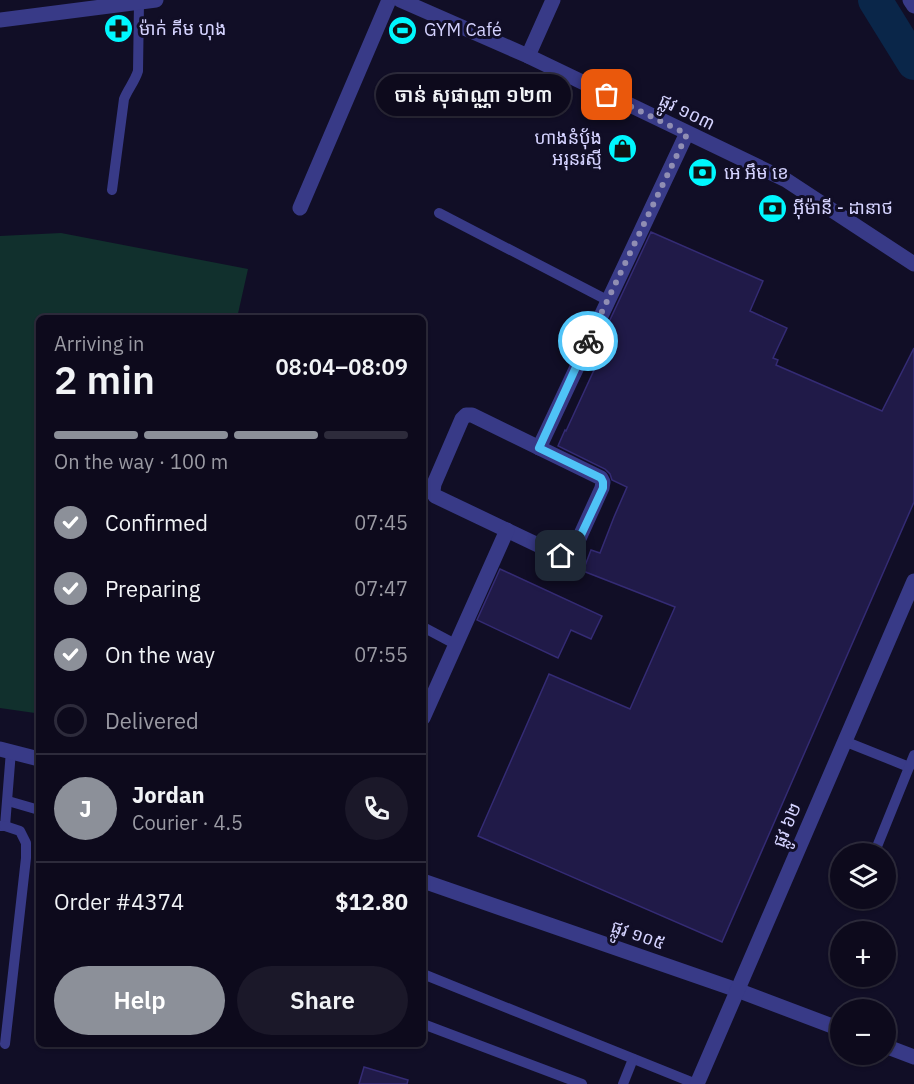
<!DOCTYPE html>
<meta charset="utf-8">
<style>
body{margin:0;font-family:"IBM Plex Sans","Noto Sans Khmer",sans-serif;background:#1b1829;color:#f1f3f6;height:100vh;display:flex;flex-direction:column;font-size:22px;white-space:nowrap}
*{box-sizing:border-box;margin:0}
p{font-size:20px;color:#9a9aa3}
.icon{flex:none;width:33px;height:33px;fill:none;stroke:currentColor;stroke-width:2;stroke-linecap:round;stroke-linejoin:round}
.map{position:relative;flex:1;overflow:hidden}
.side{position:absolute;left:36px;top:315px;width:390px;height:732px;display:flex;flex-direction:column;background:#0d0a1c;border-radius:9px;box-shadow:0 2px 4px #0004,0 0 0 2px #2d2b3b}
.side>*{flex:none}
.fabs{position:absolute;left:830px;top:843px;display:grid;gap:12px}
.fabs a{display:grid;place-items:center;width:66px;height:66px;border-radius:50%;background:#0d0a1c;box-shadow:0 2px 4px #0004,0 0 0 2px #2d2b3b;font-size:30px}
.pin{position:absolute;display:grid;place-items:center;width:51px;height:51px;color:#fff;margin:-26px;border-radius:12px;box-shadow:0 3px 9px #0006}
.courier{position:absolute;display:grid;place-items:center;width:60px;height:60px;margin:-30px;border:4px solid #4fc3f7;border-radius:50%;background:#fff;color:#222;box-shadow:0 2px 8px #0007}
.bubble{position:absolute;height:42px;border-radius:21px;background:#0d0a1c;box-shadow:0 2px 4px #0004,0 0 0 2px #2d2b3b;font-size:20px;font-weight:600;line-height:42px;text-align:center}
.summary em{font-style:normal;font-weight:600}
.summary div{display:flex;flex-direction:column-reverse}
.summary{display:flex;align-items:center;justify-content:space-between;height:102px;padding:0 18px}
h1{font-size:39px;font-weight:600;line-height:45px}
.bar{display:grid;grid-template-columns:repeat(4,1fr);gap:9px 6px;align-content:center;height:72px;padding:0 18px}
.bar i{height:8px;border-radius:4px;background:#2d2b3b}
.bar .current{background:#8c9099}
.bar p{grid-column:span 4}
.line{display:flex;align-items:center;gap:15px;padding:0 18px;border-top:2px solid #2d2b3b}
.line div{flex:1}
.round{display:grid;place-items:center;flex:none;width:63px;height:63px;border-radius:32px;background:#1b1829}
ol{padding:0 18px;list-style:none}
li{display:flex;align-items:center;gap:18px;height:66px}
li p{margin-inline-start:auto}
li .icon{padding:6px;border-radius:50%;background:#8c9099;color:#fff;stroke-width:4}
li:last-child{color:#9a9aa3}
li i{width:33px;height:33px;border:3px solid #2d2b3b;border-radius:50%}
.primary-button{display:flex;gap:12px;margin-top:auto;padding:12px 18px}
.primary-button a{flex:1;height:69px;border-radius:36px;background:#8c9099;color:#fff;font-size:24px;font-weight:600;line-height:69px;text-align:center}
.primary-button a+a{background:#1b1829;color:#f1f3f6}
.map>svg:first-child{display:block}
.green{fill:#11302d}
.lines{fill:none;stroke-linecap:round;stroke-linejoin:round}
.river{stroke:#0a2649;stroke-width:34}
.building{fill:#201a48;stroke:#342b74;stroke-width:1.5}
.service{stroke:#383a87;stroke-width:10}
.minor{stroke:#383a87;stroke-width:15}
.tertiary{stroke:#383a87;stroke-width:15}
.done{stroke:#908eb3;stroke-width:6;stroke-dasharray:0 10.8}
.route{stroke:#4fc3f7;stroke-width:8}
.labels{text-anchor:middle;stroke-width:6;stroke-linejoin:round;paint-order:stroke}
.poi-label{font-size:18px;fill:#d5d3ff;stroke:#110e26;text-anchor:start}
.street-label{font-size:18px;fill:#d5d3ff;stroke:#110e26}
</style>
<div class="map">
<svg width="914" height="1084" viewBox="0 0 914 1084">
<rect width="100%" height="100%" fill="#110e26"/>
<polygon class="green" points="61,233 248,269 237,318 39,318 39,697 35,713 0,708 0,236"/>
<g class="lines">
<polyline class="river" points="875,0 914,63"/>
</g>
<g class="building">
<polygon points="651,232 763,281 750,311 787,328 773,358 778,360 776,365 882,411 914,348 914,502 722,942 478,836 549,674 630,709 675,607 583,571 591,550 600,553 614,517 627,487 612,480 610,474 605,469 558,446 565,430 566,431 594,370 588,367"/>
<polygon points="500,569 602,616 591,639 571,630 558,658 477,620"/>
<polygon points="364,1067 408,1080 407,1084 359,1084"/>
</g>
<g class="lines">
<g class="service">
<path d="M112,190L124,99C128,89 135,81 138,71L139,2"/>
<polyline points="439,213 607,300"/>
<polyline points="423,627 455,644"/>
<polyline points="844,741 909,767"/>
<polyline points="8,801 39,810"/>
<polyline points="0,826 5,826 11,751"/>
<polyline points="5,826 20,831 26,843 26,858 5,1044"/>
<polyline points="874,854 914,755"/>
<polyline points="423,974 696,1084"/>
<polyline points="423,1024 582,1084"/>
<polyline points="623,1084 633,1059"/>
</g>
<g class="minor">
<polyline points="910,0 914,6"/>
<polyline points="528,56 553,0"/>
<polyline points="300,208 389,0"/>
<polygon points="466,415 472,415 601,478 603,482 602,488 572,554 567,558 561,556 435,496 433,491 434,484 462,419"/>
<polyline points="539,448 687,133"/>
<polyline points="423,718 507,530"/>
<polyline points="0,749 39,759"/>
<polyline points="423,881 737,990"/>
</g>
<g class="tertiary">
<polyline points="400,0 528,56 786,180 914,264"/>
<polyline points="0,20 156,0"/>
<polyline points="737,990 840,1029"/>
<polyline points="885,1046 914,1057"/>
<polyline points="697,1084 914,581"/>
</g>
</g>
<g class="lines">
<polyline class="done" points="588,341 687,134 607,95"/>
<polyline class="route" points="561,556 567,558 572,554 603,488 603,482 601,478 539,448 588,341"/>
</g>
<defs>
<symbol id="pharmacy-disc" viewBox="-11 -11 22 22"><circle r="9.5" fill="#00f7fe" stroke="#110e26"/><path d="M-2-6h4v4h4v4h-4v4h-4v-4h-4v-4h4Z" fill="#111"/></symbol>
<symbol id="stadium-disc" viewBox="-11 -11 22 22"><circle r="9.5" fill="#00f7fe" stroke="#110e26"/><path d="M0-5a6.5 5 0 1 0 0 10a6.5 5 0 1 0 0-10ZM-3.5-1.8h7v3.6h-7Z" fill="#111"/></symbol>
<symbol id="shop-disc" viewBox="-11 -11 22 22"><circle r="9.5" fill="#00f7fe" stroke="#110e26"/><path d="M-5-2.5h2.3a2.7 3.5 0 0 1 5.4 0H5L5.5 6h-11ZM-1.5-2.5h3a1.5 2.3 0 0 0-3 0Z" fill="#111"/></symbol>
<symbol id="bank-disc" viewBox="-11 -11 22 22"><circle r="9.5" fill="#00f7fe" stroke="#110e26"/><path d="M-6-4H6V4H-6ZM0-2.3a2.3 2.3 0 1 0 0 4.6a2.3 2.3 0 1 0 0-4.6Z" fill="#111"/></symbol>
</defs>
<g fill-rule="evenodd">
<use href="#pharmacy-disc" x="102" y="12" width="33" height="33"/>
<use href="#stadium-disc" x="386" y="14" width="33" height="33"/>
<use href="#shop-disc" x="606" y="132" width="33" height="33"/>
<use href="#bank-disc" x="686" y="156" width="33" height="33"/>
<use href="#bank-disc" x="756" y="192" width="33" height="33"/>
</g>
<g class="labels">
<g class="poi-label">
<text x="139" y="35">ម៉ាក់ គីម ហុង</text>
<text x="424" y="36">GYM Café</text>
<text x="602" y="144" text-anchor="end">ហាងនំប៉័ង<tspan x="602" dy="21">អរុនរស្មី</tspan></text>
<text x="724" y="179">អេ អឹម ខេ</text>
<text x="793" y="214">អ៊ីម៉ានី - ដានាថ</text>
</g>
<g class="street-label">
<text transform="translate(687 112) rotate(26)" y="6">ផ្លូវ ១០៣</text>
<text transform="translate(787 825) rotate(-67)" y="6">ផ្លូវ ៦២</text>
<text transform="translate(638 935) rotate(19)" y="6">ផ្លូវ ១០៥</text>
</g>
</g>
</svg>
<div class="fabs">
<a><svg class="icon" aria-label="layers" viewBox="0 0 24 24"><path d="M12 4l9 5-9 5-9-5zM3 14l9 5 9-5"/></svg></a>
<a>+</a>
<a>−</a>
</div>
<div class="pin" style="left:607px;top:95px;background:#ea580c"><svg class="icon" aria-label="bag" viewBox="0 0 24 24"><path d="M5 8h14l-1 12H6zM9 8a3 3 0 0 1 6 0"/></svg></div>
<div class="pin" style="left:561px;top:556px;background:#1f2937"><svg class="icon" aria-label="home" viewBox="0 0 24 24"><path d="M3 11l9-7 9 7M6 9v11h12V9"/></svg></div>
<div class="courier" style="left:588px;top:341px"><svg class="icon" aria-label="bike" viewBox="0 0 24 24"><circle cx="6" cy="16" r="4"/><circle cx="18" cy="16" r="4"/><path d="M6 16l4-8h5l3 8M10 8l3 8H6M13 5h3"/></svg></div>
<div class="bubble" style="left:376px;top:74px;width:195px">ចាន់ សុផាណ្ណា ១២៣</div>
<section class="side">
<div class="summary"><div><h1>2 min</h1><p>Arriving in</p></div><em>08:04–08:09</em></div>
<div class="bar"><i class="current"></i><i class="current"></i><i class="current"></i><i></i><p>On the way · 100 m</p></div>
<ol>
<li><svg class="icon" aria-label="check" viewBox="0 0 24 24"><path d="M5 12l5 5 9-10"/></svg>Confirmed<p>07:45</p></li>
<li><svg class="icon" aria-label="check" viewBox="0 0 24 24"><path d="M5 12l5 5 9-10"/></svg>Preparing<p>07:47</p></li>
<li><svg class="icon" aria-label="check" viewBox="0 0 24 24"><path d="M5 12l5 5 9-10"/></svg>On the way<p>07:55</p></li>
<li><i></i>Delivered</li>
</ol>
<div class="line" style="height:108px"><b class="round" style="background:#8c9099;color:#fff">J</b><div><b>Jordan</b><p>Courier · 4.5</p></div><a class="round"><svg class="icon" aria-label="phone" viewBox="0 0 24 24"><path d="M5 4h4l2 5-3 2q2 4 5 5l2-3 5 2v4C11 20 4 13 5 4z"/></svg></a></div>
<div class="line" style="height:78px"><div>Order #4374</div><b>$12.80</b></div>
<div class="primary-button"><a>Help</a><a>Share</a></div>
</section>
</div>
